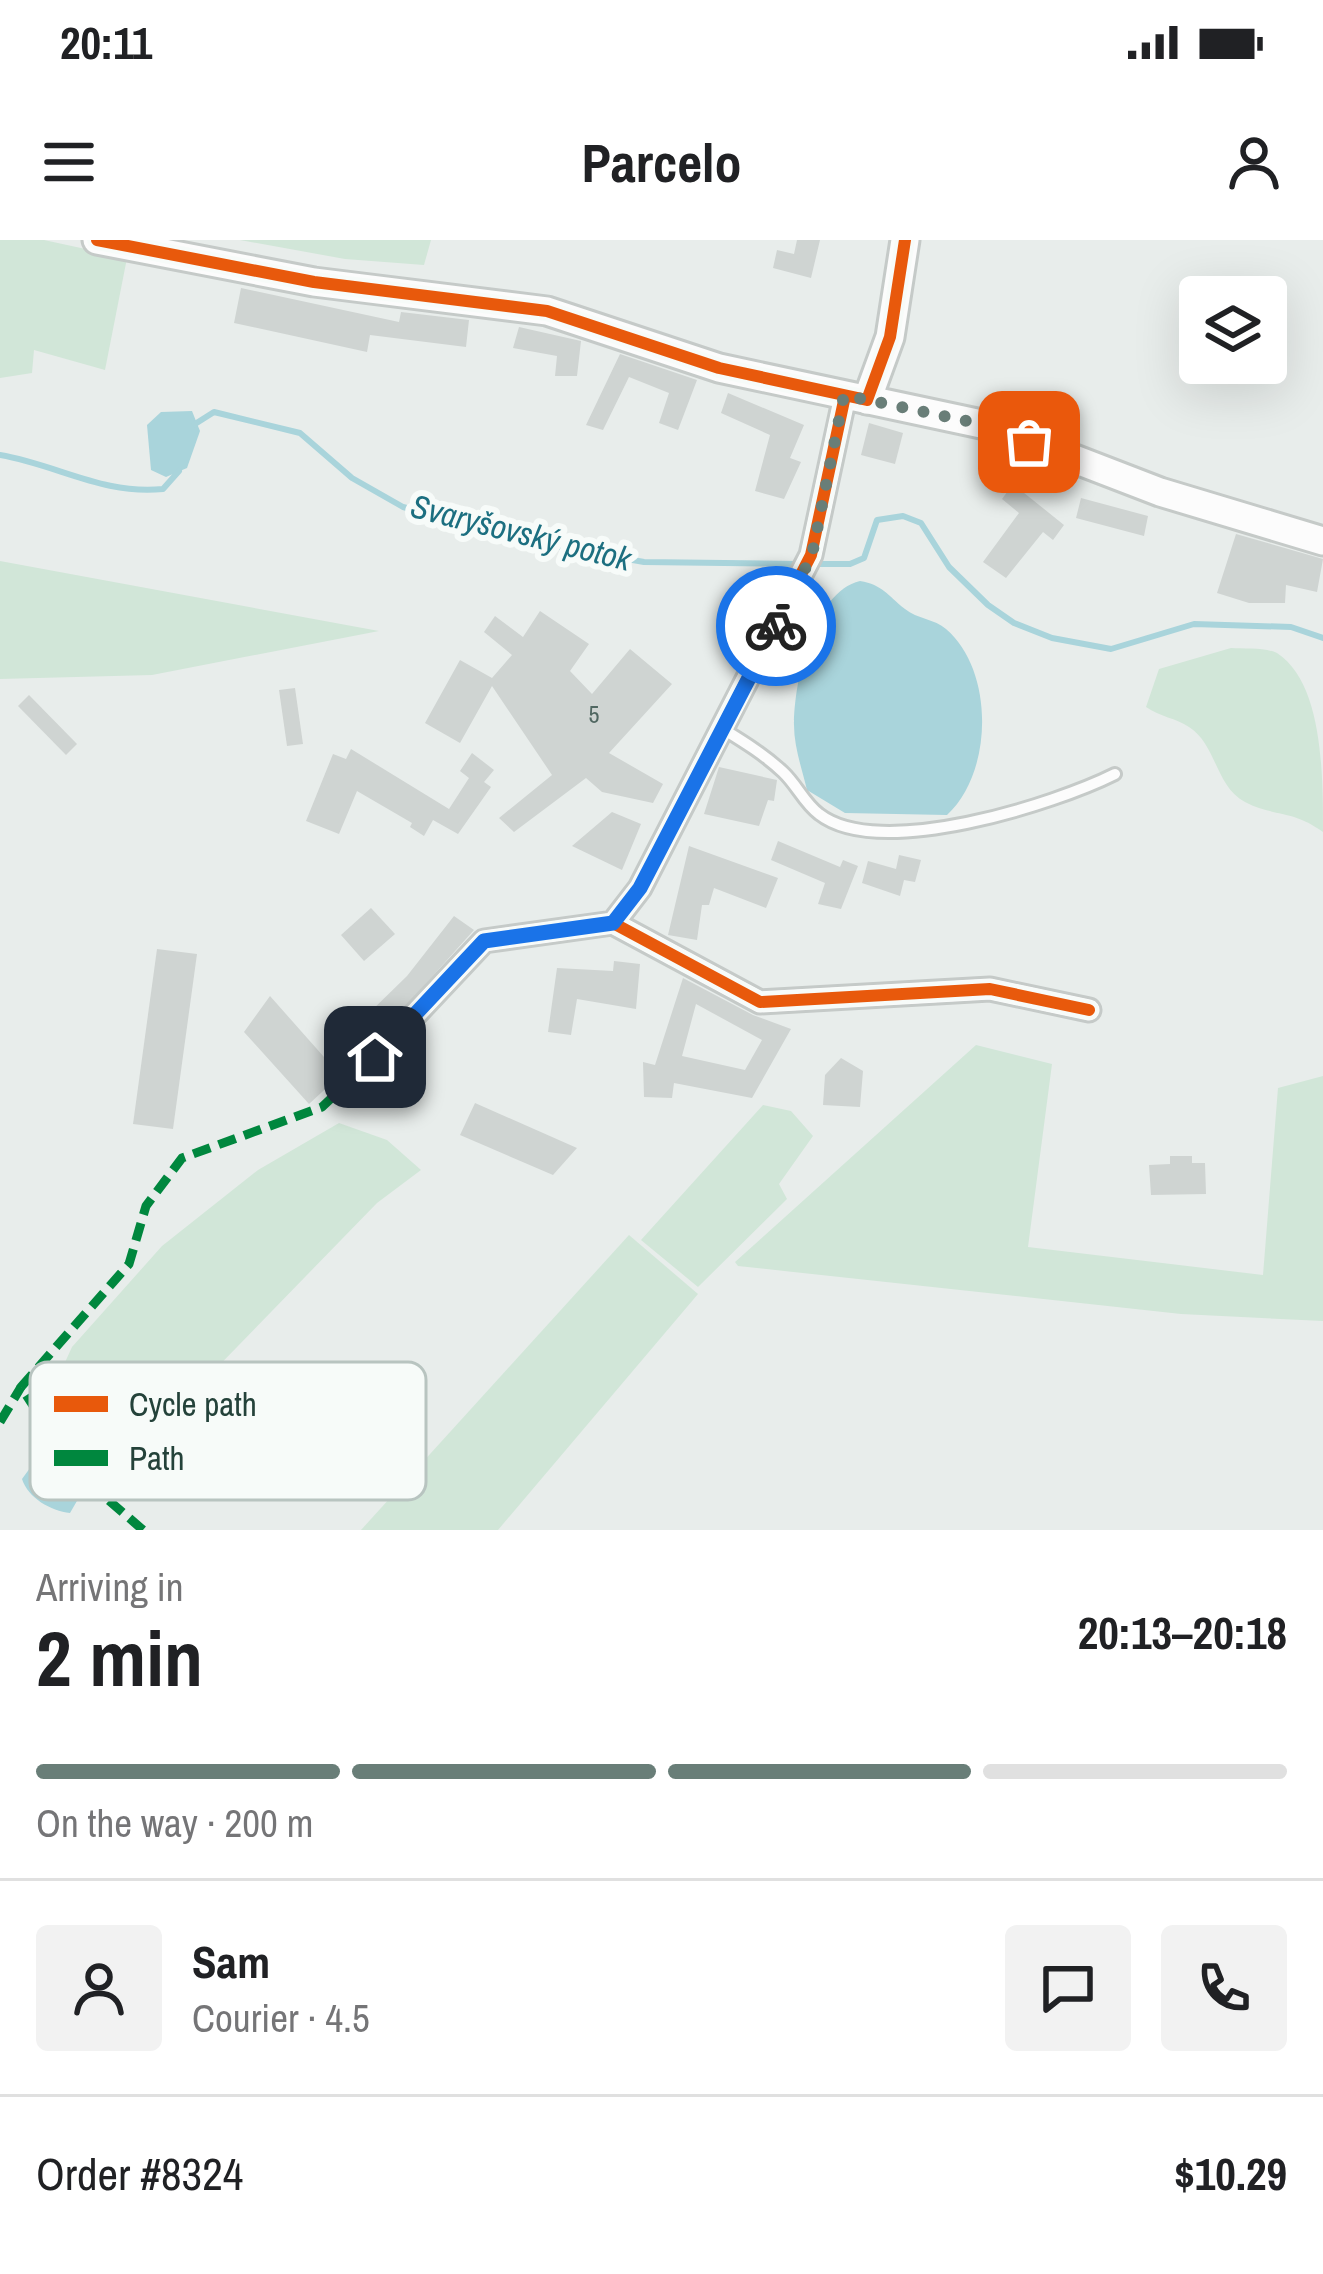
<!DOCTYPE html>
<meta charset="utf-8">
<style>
body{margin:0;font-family:"Archivo Narrow",sans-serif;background:#f2f2f2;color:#202124;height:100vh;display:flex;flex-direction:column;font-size:45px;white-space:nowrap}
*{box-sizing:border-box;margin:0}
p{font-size:39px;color:#757577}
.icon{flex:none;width:66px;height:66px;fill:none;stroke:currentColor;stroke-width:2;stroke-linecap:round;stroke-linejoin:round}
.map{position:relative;height:1290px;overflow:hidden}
.panel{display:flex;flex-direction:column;background:#fff;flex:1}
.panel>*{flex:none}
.fabs{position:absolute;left:1179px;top:36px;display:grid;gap:24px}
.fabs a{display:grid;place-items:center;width:108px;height:108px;border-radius:12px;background:#fff;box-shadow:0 12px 48px #0002;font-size:60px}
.pin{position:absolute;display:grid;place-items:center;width:102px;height:102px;color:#fff;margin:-51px;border-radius:24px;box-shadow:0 6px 18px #0006}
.courier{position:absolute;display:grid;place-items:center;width:120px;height:120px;margin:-60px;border:9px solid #1a73e8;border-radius:50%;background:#fff;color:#222;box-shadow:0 3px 15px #0007}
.summary em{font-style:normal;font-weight:700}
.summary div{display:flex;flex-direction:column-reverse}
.summary{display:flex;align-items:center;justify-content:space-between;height:204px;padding:0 36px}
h1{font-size:78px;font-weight:700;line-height:90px}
.bar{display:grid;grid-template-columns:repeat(4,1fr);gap:18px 12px;align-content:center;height:144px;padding:0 36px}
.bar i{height:15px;border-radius:9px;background:#e0e0e0}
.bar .selected{background:#697e78}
.bar p{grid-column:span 4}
.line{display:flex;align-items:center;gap:30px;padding:0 36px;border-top:3px solid #e0e0e0}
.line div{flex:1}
.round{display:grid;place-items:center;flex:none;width:126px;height:126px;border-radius:12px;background:#f2f2f2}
.status{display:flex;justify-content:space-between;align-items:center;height:84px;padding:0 60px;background:#fff;direction:ltr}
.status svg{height:33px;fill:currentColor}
header{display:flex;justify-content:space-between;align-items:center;height:156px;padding:0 36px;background:#fff;font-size:54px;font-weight:700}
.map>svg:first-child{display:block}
.green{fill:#d1e6d8}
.water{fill:#a9d4db}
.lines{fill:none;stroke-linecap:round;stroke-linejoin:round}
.stream{stroke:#a9d4db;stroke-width:6}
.building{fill:#cfd4d2;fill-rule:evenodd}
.service-casing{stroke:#c5cac8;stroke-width:16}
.minor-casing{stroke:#c5cac8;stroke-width:27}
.tertiary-casing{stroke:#c5cac8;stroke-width:33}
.service{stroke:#fcfcfc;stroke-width:10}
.minor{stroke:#fcfcfc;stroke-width:21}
.tertiary{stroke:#fcfcfc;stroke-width:27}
.quiet{stroke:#00873e;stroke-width:9;stroke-dasharray:18 9;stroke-linecap:butt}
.cycleway-casing{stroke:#f7fbf9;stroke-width:20}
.cycleway{stroke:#e8590c;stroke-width:12}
.done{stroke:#697e78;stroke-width:12;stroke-dasharray:0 21.6}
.route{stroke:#1a73e8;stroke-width:15}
.labels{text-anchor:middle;stroke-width:12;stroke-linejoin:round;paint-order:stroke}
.number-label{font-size:24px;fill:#506761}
.water-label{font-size:33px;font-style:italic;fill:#1c6f80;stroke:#f7fbf9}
.key{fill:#f7fbf9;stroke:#b8c4c0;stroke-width:3}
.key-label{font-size:33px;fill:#24423a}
</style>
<div class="status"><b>20:11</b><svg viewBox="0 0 49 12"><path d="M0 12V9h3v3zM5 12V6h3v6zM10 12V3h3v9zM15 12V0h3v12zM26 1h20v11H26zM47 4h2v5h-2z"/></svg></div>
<header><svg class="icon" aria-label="menu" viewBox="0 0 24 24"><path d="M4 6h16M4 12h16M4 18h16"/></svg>Parcelo<svg class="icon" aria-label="person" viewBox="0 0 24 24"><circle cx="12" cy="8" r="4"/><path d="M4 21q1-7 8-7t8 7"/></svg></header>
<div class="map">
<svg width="1323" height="1290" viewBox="0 0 1323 1290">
<rect width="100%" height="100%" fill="#e8edeb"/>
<g class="green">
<polygon points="0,0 44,0 127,18 105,130 34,110 32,133 0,138"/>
<polygon points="240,0 431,0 424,25 345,19"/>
<polygon points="0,321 379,391 152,435 0,439"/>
<path d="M1231,408C1245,409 1264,407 1277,413C1323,443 1323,534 1323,592C1292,569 1273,577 1245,562C1215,546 1217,505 1189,487C1176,478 1160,477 1146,467L1159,429Z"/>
<polygon points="976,805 1052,824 1028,1007 1263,1035 1278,848 1323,836 1323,1081 1181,1074 738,1026 735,1022"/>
<polygon points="763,865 791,871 813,896 779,944 787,959 698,1047 641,1000"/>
<polygon points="339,883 387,900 421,930 377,963 127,1220 63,1161 61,1131 72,1107 162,1006 258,930"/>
<polygon points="629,995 698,1054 498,1290 361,1290"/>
</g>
<g class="water">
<polygon points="192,171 200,191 187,228 166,237 151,230 147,185 161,172"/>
<path d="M860,341C883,345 887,355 905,369C917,379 935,379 946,389C995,431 993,533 947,575L845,573L807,550C802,529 794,507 794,485C794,442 813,352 860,341Z"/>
<path d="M38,1217C60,1217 70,1237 81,1254L70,1273C51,1271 28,1258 22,1239Z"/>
</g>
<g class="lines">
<g class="stream">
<polyline points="195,184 214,172 300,193 352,238 403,267 555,306 644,322 797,324"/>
<path d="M0,215C58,225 103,255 163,249L179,231"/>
<polyline points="811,324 850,324 864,318 877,280 903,276 921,283 949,327 988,365 1014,383 1052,398 1111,409 1194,384 1291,387 1323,398"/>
</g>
</g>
<g class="building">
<polygon points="797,0 820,0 811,38 773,28 777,10 794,14"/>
<polygon points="241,48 399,82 401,72 469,80 466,107 370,95 367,112 234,83"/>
<polygon points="519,87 581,101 577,136 555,136 557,116 513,108"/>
<polygon points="620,114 697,140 678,190 659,183 669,153 629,137 603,190 586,185"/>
<polygon points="728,153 804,185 790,218 801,222 784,259 755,251 770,195 721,173"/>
<polygon points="869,183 903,193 895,224 861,215"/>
<polygon points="1013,244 1064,285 1053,300 1043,292 1006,338 983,322 1019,273 1002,259"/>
<polygon points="1081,258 1148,276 1144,296 1076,278"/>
<polygon points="1236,294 1323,319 1317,352 1286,345 1285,363 1249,363 1217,353"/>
<polygon points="540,371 589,404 570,431 592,454 630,409 672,444 609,513 663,544 653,563 602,552 586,538 514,592 499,578 552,535 492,446 460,503 425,483 460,420 492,438 512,415 484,392 495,376 523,397"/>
<polygon points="295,448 303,504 287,506 279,450"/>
<polygon points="29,455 77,504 66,515 18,466"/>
<polygon points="351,509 449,569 469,538 460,531 472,513 494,530 484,542 491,547 458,594 433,580 424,596 410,587 412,583 357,551 339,594 306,581 333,514 346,519"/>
<polygon points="719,527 777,540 774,561 768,560 759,586 704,574"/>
<polygon points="612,572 641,584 622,630 572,606"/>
<polygon points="778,601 840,627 843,620 858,626 841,669 818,664 825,643 771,620"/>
<polygon points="689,606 778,638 766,668 714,648 709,665 702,665 697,700 668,695"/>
<polygon points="899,615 921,620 915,642 904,640 900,656 862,643 868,621 896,629"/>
<polygon points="371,668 395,694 364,721 341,695"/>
<polygon points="454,676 474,690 360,817 309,864 244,792 270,756 324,817 407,736"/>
<polygon points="157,709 197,714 173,889 133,884"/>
<polygon points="614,721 640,724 636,769 577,759 571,795 548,792 557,728 613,731"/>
<path d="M683,738L753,775L791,789L752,858L674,843L672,858L644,857L643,822L655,825ZM696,764L762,800L745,830L682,816Z"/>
<polygon points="841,818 863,831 860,867 823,865 825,835"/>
<polygon points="475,863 577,908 553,935 460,895"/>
<polygon points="1170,916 1192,916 1192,923 1205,923 1206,954 1151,955 1149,925 1170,924"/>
</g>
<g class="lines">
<defs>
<path id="service" d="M723,489C744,502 765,515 783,532C797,545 804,563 819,574C879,621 1055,564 1115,534"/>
<g id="minor">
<polyline points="613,683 760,762 990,749 1089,770"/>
<polyline points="375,817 484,701 613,683 640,648 811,315 845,156"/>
</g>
<g id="tertiary">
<polyline points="97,0 314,42 547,71 719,128 986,185 1160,252 1323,301"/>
<polyline points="867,160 890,97 905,0"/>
</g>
</defs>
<use href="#service" class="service-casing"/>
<use href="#minor" class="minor-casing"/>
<use href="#tertiary" class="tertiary-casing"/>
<use href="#service" class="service"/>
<use href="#minor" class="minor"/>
<use href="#tertiary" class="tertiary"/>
<g class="quiet">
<polyline points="0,1182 21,1147"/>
<polyline points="143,1290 76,1232 21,1147 129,1024 146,966 182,918 322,867 375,817"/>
</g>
<defs>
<g id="cycleway">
<polyline points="97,0 314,42 547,71 719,128 867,160 890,97 905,0"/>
<polyline points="613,683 760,762 990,749 1089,770"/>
<polyline points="375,817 484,701 613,683 640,648 811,315 845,156"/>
</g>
</defs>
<use href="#cycleway" class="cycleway-casing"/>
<use href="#cycleway" class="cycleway"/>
</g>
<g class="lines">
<polyline class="done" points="776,386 812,315 844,155 986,185 1029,202"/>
<polyline class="route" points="375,817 484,701 613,683 640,648 776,386"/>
</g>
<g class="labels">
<g class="number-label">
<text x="594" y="483">5</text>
</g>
<g class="water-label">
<text transform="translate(521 292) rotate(14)" y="12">Svaryšovský potok</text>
</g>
</g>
<rect x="30" y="1122" width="396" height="138" rx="18" class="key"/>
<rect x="54" y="1156" width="54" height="16" fill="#e8590c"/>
<rect x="54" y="1210" width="54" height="16" fill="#00873e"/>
<g class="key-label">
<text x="129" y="1176">Cycle path</text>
<text x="129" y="1230">Path</text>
</g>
</svg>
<div class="fabs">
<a><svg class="icon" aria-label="layers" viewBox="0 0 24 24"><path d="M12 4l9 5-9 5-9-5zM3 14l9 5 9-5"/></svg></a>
</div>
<div class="pin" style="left:1029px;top:202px;background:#ea580c"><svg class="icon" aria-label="bag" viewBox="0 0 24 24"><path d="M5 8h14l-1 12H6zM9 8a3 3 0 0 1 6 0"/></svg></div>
<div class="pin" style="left:375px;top:817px;background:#1f2937"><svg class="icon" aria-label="home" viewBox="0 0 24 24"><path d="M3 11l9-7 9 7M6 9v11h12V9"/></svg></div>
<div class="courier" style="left:776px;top:386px"><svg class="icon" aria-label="bike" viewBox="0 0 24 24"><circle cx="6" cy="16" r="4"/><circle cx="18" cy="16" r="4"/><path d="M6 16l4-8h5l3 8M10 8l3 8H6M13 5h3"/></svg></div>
</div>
<section class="panel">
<div class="summary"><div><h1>2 min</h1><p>Arriving in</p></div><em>20:13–20:18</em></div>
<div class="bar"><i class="selected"></i><i class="selected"></i><i class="selected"></i><i></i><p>On the way · 200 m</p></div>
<div class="line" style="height:216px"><a class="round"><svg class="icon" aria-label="person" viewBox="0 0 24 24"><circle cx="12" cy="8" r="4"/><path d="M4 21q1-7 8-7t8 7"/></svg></a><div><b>Sam</b><p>Courier · 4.5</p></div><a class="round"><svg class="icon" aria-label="chat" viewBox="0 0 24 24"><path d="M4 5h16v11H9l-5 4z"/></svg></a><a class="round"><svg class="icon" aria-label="phone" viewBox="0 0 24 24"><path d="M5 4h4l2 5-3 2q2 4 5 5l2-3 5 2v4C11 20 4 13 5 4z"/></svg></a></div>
<div class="line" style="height:156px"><div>Order #8324</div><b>$10.29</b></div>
</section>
